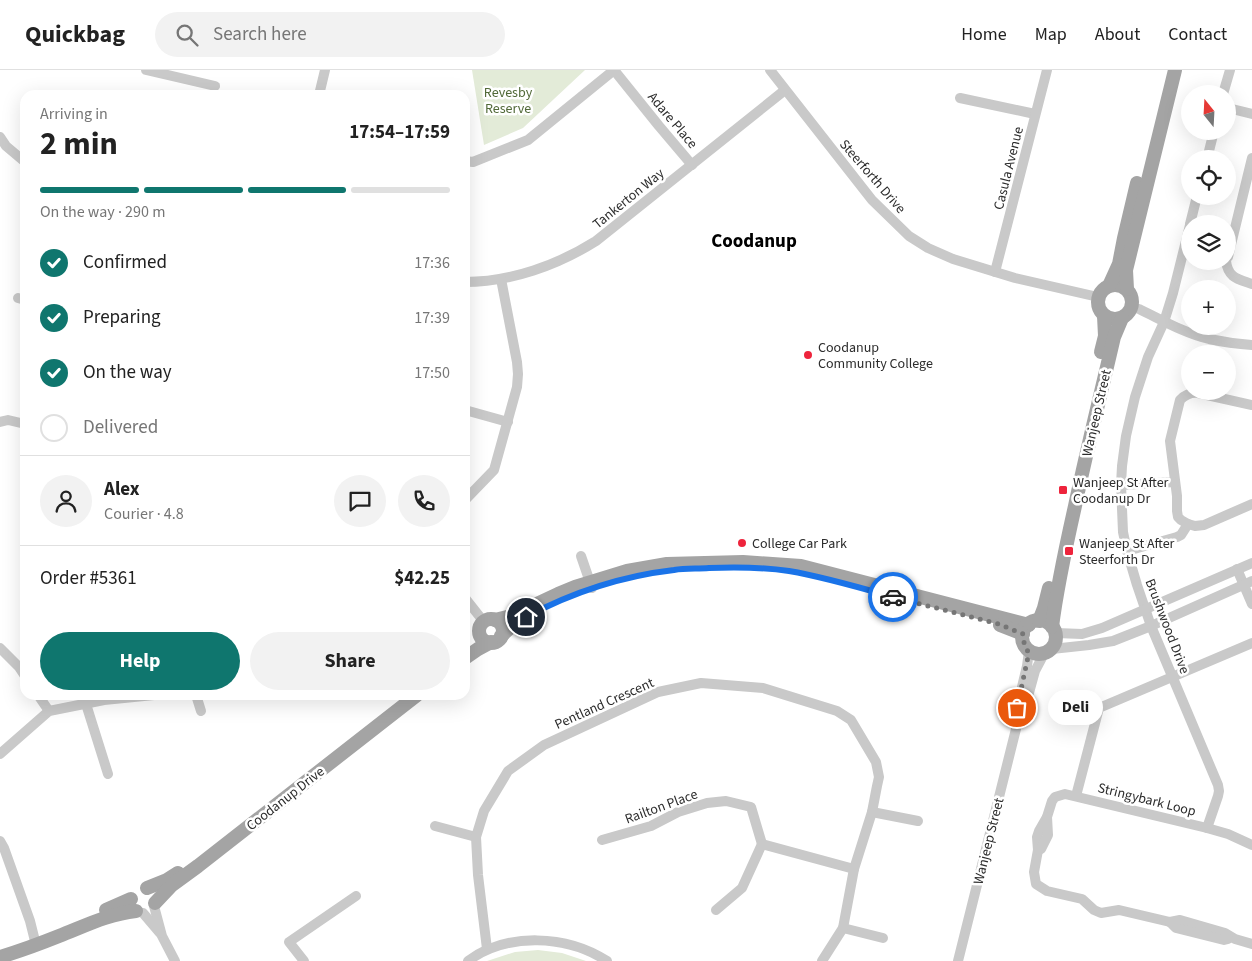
<!DOCTYPE html>
<meta charset="utf-8">
<style>
body{margin:0;font-family:"Source Sans 3",sans-serif;background:#f2f2f2;color:#222;height:100vh;display:flex;flex-direction:column;font-size:19px;white-space:nowrap}
*{box-sizing:border-box;margin:0}
p{font-size:16px;color:#767676}
.icon{flex:none;width:28px;height:28px;fill:none;stroke:currentColor;stroke-width:2;stroke-linecap:round;stroke-linejoin:round}
.map{position:relative;flex:1;overflow:hidden}
.panel{position:absolute;left:20px;top:20px;width:450px;height:610px;display:flex;flex-direction:column;background:#fff;border-radius:15px;box-shadow:0 5px 20px #0002}
.panel>*{flex:none}
.needle{width:32px;rotate:342deg}
.buttons{position:absolute;left:1181px;top:15px;display:grid;gap:10px}
.buttons a{display:grid;place-items:center;width:55px;height:55px;border-radius:50%;background:#fff;box-shadow:0 5px 20px #0002;font-size:25px}
.pin{position:absolute;display:grid;place-items:center;width:42px;height:42px;color:#fff;margin:-21px;border:2px solid #fff;border-radius:50%;box-shadow:0 1px 5px #0007}
.courier{position:absolute;display:grid;place-items:center;width:50px;height:50px;margin:-25px;border:4px solid #1a73e8;border-radius:50%;background:#fff;color:#222;box-shadow:0 1px 6px #0007}
.bubble{position:absolute;height:35px;border-radius:18px;background:#fff;box-shadow:0 5px 20px #0002;font-size:16px;font-weight:700;line-height:35px;text-align:center}
.headline em{font-style:normal;font-weight:700}
.headline div{display:flex;flex-direction:column-reverse}
.headline{display:flex;align-items:center;justify-content:space-between;height:85px;padding:0 20px}
h1{font-size:32px;font-weight:700;line-height:38px}
.bar{display:grid;grid-template-columns:repeat(4,1fr);gap:8px 5px;align-content:center;height:60px;padding:0 20px}
.bar i{height:6px;border-radius:4px;background:#e0e0e0}
.bar .current{background:#0f766e}
.bar p{grid-column:span 4}
.line{display:flex;align-items:center;gap:12px;padding:0 20px;border-top:1px solid #e0e0e0}
.line div{flex:1}
.round{display:grid;place-items:center;flex:none;width:52px;height:52px;border-radius:26px;background:#f2f2f2}
ol{padding:0 20px;list-style:none}
li{display:flex;align-items:center;gap:15px;height:55px}
li p{margin-inline-start:auto}
li .icon{padding:5px;border-radius:50%;background:#0f766e;color:#fff;stroke-width:4}
li:last-child{color:#767676}
li i{width:28px;height:28px;border:2px solid #e0e0e0;border-radius:50%}
.action{display:flex;gap:10px;margin-top:auto;padding:10px 20px}
.action a{flex:1;height:58px;border-radius:30px;background:#0f766e;color:#fff;font-size:20px;font-weight:700;line-height:58px;text-align:center}
.action a+a{background:#f2f2f2;color:#222}
header{display:flex;align-items:center;gap:30px;box-sizing:border-box;height:70px;padding:0 25px;background:#fff;border-bottom:1px solid #e0e0e0}
header strong{font-size:24px}
nav{display:flex;gap:28px;margin-inline-start:auto;font-size:18px}
.search{width:350px;height:45px;background:#f2f2f2;display:flex;align-items:center;gap:12px;box-sizing:border-box;padding:0 18px;border-radius:28px;color:#767676;font-size:19px}
.map>svg:first-child{display:block}
.green{fill:#e3ebd8}
.lines{fill:none;stroke-linecap:round;stroke-linejoin:round}
.minor{stroke:#c9c9c9;stroke-width:10}
.major{stroke:#a4a4a4;stroke-width:14}
.done{stroke:#767676;stroke-width:5;stroke-dasharray:0 9}
.route{stroke:#1a73e8;stroke-width:6}
.poi-dot{fill:#ee243c;stroke:#fff;stroke-width:2}
.labels{text-anchor:middle;stroke-width:5;stroke-linejoin:round;paint-order:stroke}
.park-label{font-size:14px;fill:#516938;stroke:#fff}
.street-label{font-size:14px;fill:#2c2c2c;stroke:#fff}
.poi-label{font-size:14px;fill:#2c2c2c;stroke:#fff;text-anchor:start}
.district-label{font-size:19px;font-weight:bold;fill:#000;stroke:#fff}
</style>
<header>
<strong>Quickbag</strong>
<div class="search"><svg class="icon" aria-label="search" viewBox="0 0 24 24"><circle cx="10" cy="10" r="6"/><path d="M15 15l6 6"/></svg>Search here</div>
<nav><a>Home</a><a>Map</a><a>About</a><a>Contact</a></nav>
</header>
<div class="map">
<svg width="1252" height="891" viewBox="0 0 1252 891">
<rect width="100%" height="100%" fill="#fff"/>
<g class="green">
<polygon points="472,0 585,0 523,58 484,75"/>
<polygon points="538,880 562,883 586,891 487,891 515,882"/>
</g>
<g class="lines">
<g class="minor">
<polyline points="146,0 215,16"/>
<polyline points="614,0 659,56 692,95"/>
<polyline points="770,0 872,130 909,166 928,178 953,189 1015,208 1098,227"/>
<polyline points="1223,24 1230,0"/>
<polyline points="319,25 325,0"/>
<polyline points="960,28 1035,44"/>
<polyline points="1228,38 1252,44"/>
<polyline points="0,67 6,76 25,92"/>
<polyline points="1207,89 1214,61"/>
<polyline points="465,91 473,92 528,70 614,0"/>
<polyline points="1190,154 1197,126"/>
<polyline points="1190,155 1173,223 1164,252 1148,287 1135,327 1126,366 1122,396 1121,415 1123,462 1127,481 1137,515 1151,556 1218,715 1219,721 1218,726 1207,758"/>
<polyline points="1228,187 1252,88"/>
<path d="M1226,191C1228,208 1238,209 1252,214"/>
<polyline points="995,202 1047,0"/>
<path d="M465,212C511,212 558,195 596,171L785,20"/>
<polyline points="18,228 25,230"/>
<path d="M1131,237L1139,239C1162,250 1184,263 1209,269C1223,272 1238,274 1252,275"/>
<path d="M1252,335L1198,323C1190,322 1185,325 1180,330L1170,371L1177,426V441L1178,447L1181,450L1188,454L1195,456L1204,455L1252,434"/>
<polyline points="465,340 508,352"/>
<polyline points="0,352 8,350 25,354"/>
<polyline points="1121,415 1175,412"/>
<polyline points="465,430 494,400 517,317 518,304 517,292 501,209"/>
<polyline points="1127,481 1177,467 1181,465 1188,454"/>
<polyline points="581,486 592,518"/>
<polyline points="1237,499 1252,534"/>
<polyline points="465,528 484,552"/>
<polyline points="1056,563 1082,564 1102,558 1252,493"/>
<polyline points="0,578 19,597 25,606"/>
<polyline points="1052,579 1089,575 1113,571 1151,556 1252,511"/>
<polyline points="38,625 49,641"/>
<polyline points="196,625 201,641"/>
<polyline points="86,634 108,704"/>
<polyline points="1018,651 1017,638 1027,596 1029,581"/>
<polyline points="0,684 49,641 104,630 154,625"/>
<polyline points="1076,726 1099,638 1252,573"/>
<polyline points="872,742 918,751"/>
<polyline points="435,756 476,767"/>
<polyline points="602,770 651,756 678,742 707,733 726,731 751,737 762,774"/>
<polyline points="0,771 4,778 30,851 36,875"/>
<polyline points="1252,775 1228,764 1207,758 1065,724 1055,727 1052,731 1047,747 1039,761 1037,767 1038,780 1034,802 1036,814 1047,821 1082,829 1094,840 1101,843 1119,840 1170,852 1180,850 1225,863 1235,869 1252,874"/>
<polyline points="1038,780 1041,779 1048,765 1047,747"/>
<polyline points="154,836 162,866 175,891"/>
<polyline points="716,840 742,818 762,774 854,799"/>
<polyline points="143,843 160,863"/>
<polyline points="1170,852 1176,858 1224,870 1228,869"/>
<polyline points="843,858 883,868"/>
<polyline points="487,879 478,805 476,767 484,741 508,701 544,675 658,622 701,613 763,618 837,641 851,650 876,692 879,707 877,716 872,742 854,799 843,858 822,891"/>
<polyline points="304,891 289,872 356,826"/>
<path d="M468,891C507,862 567,865 607,891"/>
<polyline points="958,891 1018,651 1024,641 1035,601 1044,584"/>
</g>
<g class="major">
<circle cx="1115" cy="232" r="17"/>
<polyline points="1109,216 1119,194 1124,168 1137,113"/>
<polyline points="1127,219 1126,200 1175,0"/>
<polyline points="1101,282 1105,266 1104,246"/>
<circle cx="491" cy="561" r="12"/>
<polyline points="495,550 511,546 558,524 575,517 627,501 667,494 743,492 801,496 1029,555"/>
<circle cx="1039" cy="567" r="17"/>
<polyline points="1039,551 1044,538 1049,518"/>
<polyline points="1000,555 1023,564"/>
<path d="M1052,557C1057,516 1066,476 1075,436C1087,379 1101,323 1114,267L1122,248"/>
<polyline points="501,566 514,554 529,545"/>
<polyline points="465,588 478,579 491,572"/>
<polyline points="147,818 167,810 178,803"/>
<polyline points="155,833 172,815 198,796 417,625"/>
<polyline points="106,840 131,829"/>
<path d="M0,887C20,881 39,874 59,866C85,856 108,844 136,841"/>
</g>
</g>
<g class="lines">
<path class="done" d="M893,527L999,554L1023,564C1022,575 1029,577 1028,587L1017,638"/>
<path class="route" d="M526,547C573,522 622,506 674,500C686,498 697,499 709,498C735,497 762,497 789,501C824,507 858,517 893,527"/>
</g>
<g class="poi-dot">
<circle cx="808" cy="285" r="5"/>
<rect x="1058" y="415" width="10" height="10" rx="2.5"/>
<circle cx="742" cy="473" r="5"/>
<rect x="1064" y="476" width="10" height="10" rx="2.5"/>
</g>
<g class="labels">
<g class="park-label">
<text x="508" y="27">Revesby<tspan x="508" dy="16">Reserve</tspan></text>
</g>
<g class="street-label">
<text transform="translate(673 50) rotate(50)" y="5">Adare Place</text>
<text transform="translate(1008 98) rotate(-76)" y="5">Casula Avenue</text>
<text transform="translate(873 106) rotate(49)" y="5">Steerforth Drive</text>
<text transform="translate(628 128) rotate(-39)" y="5">Tankerton Way</text>
<text transform="translate(1096 343) rotate(-77)" y="5">Wanjeep Street</text>
<text transform="translate(1168 556) rotate(69)" y="5">Brushwood Drive</text>
<text transform="translate(604 633) rotate(-24)" y="5">Pentland Crescent</text>
<text transform="translate(285 728) rotate(-38)" y="5">Coodanup Drive</text>
<text transform="translate(1147 729) rotate(14)" y="5">Stringybark Loop</text>
<text transform="translate(661 736) rotate(-20)" y="5">Railton Place</text>
<text transform="translate(988 771) rotate(-76)" y="5">Wanjeep Street</text>
</g>
<g class="poi-label">
<text x="818" y="282">Coodanup<tspan x="818" dy="16">Community College</tspan></text>
<text x="1073" y="417">Wanjeep St After<tspan x="1073" dy="16">Coodanup Dr</tspan></text>
<text x="752" y="478">College Car Park</text>
<text x="1079" y="478">Wanjeep St After<tspan x="1079" dy="16">Steerforth Dr</tspan></text>
</g>
<g class="district-label">
<text x="754" y="177">Coodanup</text>
</g>
</g>
</svg>
<div class="buttons">
<a><svg class="needle" viewBox="-14 -14 28 28"><path d="M0-13l5 13h-10z" fill="#e53935"/><path d="M0 13l5-13h-10z" fill="#767676"/></svg></a>
<a><svg class="icon" aria-label="locate" viewBox="0 0 24 24"><circle cx="12" cy="12" r="6"/><path d="M12 2v4M12 18v4M2 12h4M18 12h4"/></svg></a>
<a><svg class="icon" aria-label="layers" viewBox="0 0 24 24"><path d="M12 4l9 5-9 5-9-5zM3 14l9 5 9-5"/></svg></a>
<a>+</a>
<a>−</a>
</div>
<div class="pin" style="left:1017px;top:638px;background:#ea580c"><svg class="icon" aria-label="bag" viewBox="0 0 24 24"><path d="M5 8h14l-1 12H6zM9 8a3 3 0 0 1 6 0"/></svg></div>
<div class="pin" style="left:526px;top:547px;background:#1f2937"><svg class="icon" aria-label="home" viewBox="0 0 24 24"><path d="M3 11l9-7 9 7M6 9v11h12V9"/></svg></div>
<div class="courier" style="left:893px;top:527px"><svg class="icon" aria-label="car" viewBox="0 0 24 24"><path d="M5 17H2v-5l4-1 3-4h7l3 4 3 1v5h-3M9 17h6M6 11h13"/><circle cx="7" cy="17" r="2"/><circle cx="17" cy="17" r="2"/></svg></div>
<div class="bubble" style="left:1048px;top:620px;width:55px">Deli</div>
<section class="panel">
<div class="headline"><div><h1>2 min</h1><p>Arriving in</p></div><em>17:54–17:59</em></div>
<div class="bar"><i class="current"></i><i class="current"></i><i class="current"></i><i></i><p>On the way · 290 m</p></div>
<ol>
<li><svg class="icon" aria-label="check" viewBox="0 0 24 24"><path d="M5 12l5 5 9-10"/></svg>Confirmed<p>17:36</p></li>
<li><svg class="icon" aria-label="check" viewBox="0 0 24 24"><path d="M5 12l5 5 9-10"/></svg>Preparing<p>17:39</p></li>
<li><svg class="icon" aria-label="check" viewBox="0 0 24 24"><path d="M5 12l5 5 9-10"/></svg>On the way<p>17:50</p></li>
<li><i></i>Delivered</li>
</ol>
<div class="line" style="height:90px"><a class="round"><svg class="icon" aria-label="person" viewBox="0 0 24 24"><circle cx="12" cy="8" r="4"/><path d="M4 21q1-7 8-7t8 7"/></svg></a><div><b>Alex</b><p>Courier · 4.8</p></div><a class="round"><svg class="icon" aria-label="chat" viewBox="0 0 24 24"><path d="M4 5h16v11H9l-5 4z"/></svg></a><a class="round"><svg class="icon" aria-label="phone" viewBox="0 0 24 24"><path d="M5 4h4l2 5-3 2q2 4 5 5l2-3 5 2v4C11 20 4 13 5 4z"/></svg></a></div>
<div class="line" style="height:65px"><div>Order #5361</div><b>$42.25</b></div>
<div class="action"><a>Help</a><a>Share</a></div>
</section>
</div>
